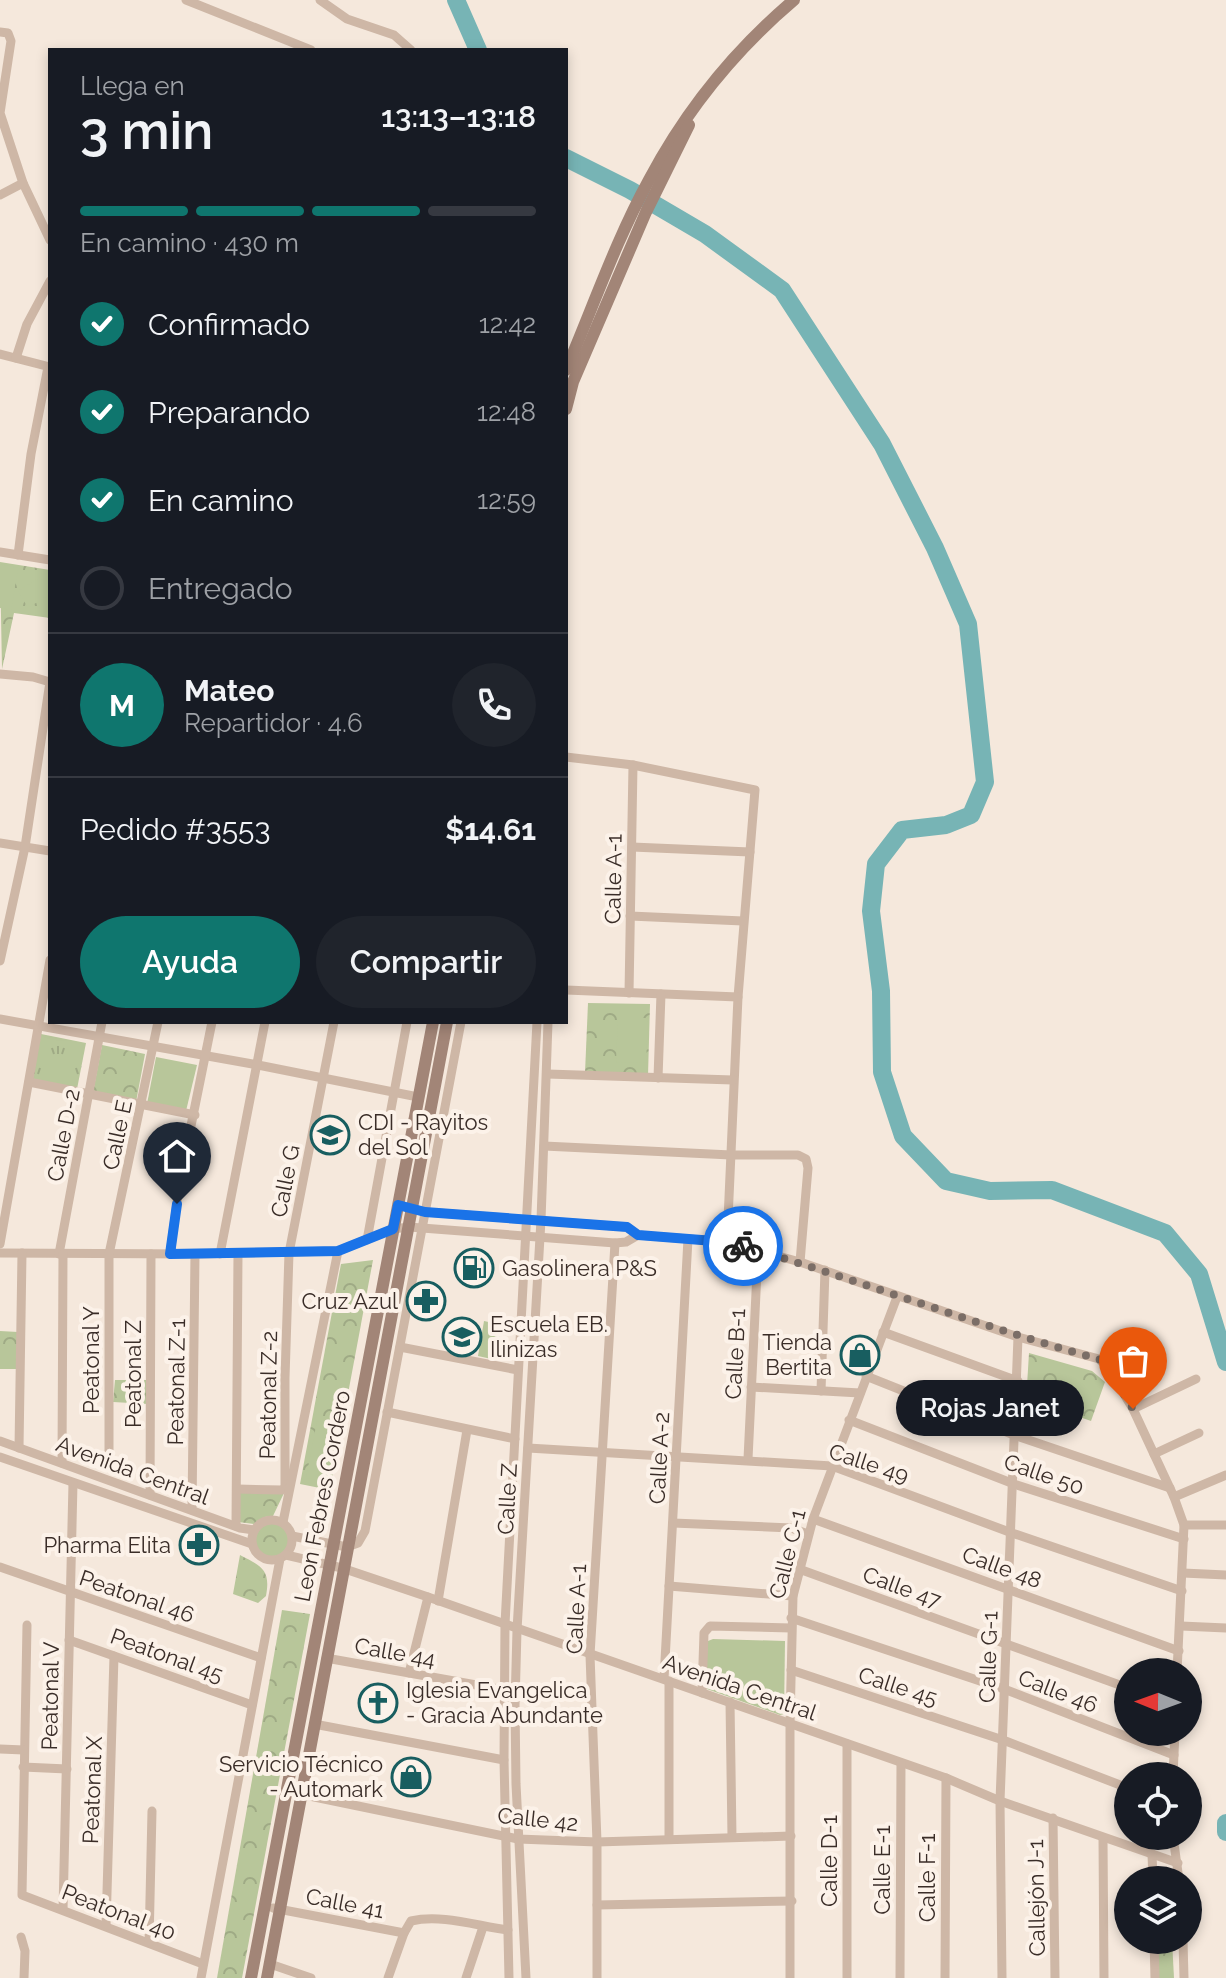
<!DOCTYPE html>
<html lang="es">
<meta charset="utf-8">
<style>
body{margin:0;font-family:Raleway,sans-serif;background:#20242c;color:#f1f3f6;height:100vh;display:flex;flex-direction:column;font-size:30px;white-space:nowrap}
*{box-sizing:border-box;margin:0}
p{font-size:26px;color:#9ea1a6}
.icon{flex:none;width:44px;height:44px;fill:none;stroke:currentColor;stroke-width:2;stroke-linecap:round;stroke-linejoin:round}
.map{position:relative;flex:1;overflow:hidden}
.panel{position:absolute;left:48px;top:48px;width:520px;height:976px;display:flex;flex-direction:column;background:#171b24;border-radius:0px;box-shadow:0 4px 12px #0003}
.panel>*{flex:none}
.needle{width:52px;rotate:271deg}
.tools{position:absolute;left:1114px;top:1658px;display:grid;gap:16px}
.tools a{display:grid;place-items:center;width:88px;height:88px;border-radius:50%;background:#171b24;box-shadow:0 4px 12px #0003;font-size:40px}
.pin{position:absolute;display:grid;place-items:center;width:68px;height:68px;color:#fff;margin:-82px -34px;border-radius:50% 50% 50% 0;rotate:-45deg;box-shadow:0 0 8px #0007}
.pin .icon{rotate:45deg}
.courier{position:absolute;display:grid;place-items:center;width:80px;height:80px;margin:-40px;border:6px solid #1a73e8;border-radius:50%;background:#fff;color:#222;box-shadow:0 2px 10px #0007}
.bubble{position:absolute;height:56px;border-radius:28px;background:#171b24;box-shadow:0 4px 12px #0003;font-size:26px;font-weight:600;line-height:56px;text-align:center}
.overview em{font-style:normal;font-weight:600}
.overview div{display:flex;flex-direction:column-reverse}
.overview{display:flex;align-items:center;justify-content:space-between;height:136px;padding:0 32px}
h1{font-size:52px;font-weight:600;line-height:60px}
.bar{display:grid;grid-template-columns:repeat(4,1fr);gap:12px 8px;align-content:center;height:96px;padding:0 32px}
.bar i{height:10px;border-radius:6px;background:#363941}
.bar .active{background:#0f766e}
.bar p{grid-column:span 4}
.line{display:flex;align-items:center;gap:20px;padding:0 32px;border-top:2px solid #363941}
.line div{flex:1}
.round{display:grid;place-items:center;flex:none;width:84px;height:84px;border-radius:42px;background:#20242c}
ol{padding:0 32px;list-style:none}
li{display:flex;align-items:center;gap:24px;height:88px}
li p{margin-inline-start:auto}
li .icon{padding:8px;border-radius:50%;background:#0f766e;color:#fff;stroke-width:4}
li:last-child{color:#9ea1a6}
li i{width:44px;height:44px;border:4px solid #363941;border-radius:50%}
.cta{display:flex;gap:16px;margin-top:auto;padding:16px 32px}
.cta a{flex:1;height:92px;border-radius:48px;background:#0f766e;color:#fff;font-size:32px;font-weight:600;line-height:92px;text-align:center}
.cta a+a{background:#20242c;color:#f1f3f6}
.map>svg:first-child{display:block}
.grass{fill:url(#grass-tufts)}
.forest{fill:url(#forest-crowns)}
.pitch{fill:#b8c69a}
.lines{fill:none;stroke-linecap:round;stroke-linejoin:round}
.river{stroke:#77b4b5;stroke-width:18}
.street{stroke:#ceb7a6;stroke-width:9}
.secondary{stroke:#a28577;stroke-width:12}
.done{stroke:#7b6e67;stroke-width:8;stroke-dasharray:0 14.4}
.route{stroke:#1a73e8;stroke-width:10}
.labels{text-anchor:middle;stroke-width:8;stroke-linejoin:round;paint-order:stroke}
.street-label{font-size:22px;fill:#3a2d28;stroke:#fcf2e9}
.poi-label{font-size:22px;fill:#3a2d28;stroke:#fcf2e9;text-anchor:start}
</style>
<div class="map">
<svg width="1226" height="1978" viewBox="0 0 1226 1978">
<defs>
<pattern id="grass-tufts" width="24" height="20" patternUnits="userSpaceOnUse" patternTransform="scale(2)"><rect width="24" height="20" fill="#b8c69a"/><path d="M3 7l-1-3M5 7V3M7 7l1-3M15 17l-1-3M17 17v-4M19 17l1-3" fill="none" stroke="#9faa85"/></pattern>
<pattern id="forest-crowns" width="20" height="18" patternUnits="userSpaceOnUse" patternTransform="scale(2)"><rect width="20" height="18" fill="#b8c69a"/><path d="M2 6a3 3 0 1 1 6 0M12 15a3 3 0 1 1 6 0" fill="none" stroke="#9faa85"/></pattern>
</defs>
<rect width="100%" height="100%" fill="#f5e8dc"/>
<polygon class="grass" points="41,1034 86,1043 77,1089 32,1079"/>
<g class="forest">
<polygon points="0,562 50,570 50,618 14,613 2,669"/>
<polygon points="588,1003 650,1004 648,1076 585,1073"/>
<polygon points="102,1045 145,1054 136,1102 93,1092"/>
<polygon points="373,1260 330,1490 300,1484 341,1264"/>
<polygon points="0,1331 18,1332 17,1369 0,1369"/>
<polygon points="1029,1353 1092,1371 1105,1382 1091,1421 1039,1403 1029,1435 1024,1434"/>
<polygon points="115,1380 147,1380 148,1404 113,1402"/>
<polygon points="240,1492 284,1493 273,1516 265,1517 254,1524 238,1522"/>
<circle cx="272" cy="1540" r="18"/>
<path d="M240,1555C261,1566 271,1569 266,1596L258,1603L233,1594Z"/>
<polygon points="282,1610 310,1614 242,1978 217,1978"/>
<polygon points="1157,1940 1172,1940 1174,1978 1158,1978"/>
</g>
<g class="pitch">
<polygon points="0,564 18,568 11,610 0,608"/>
<polygon points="47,573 50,578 50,594 28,608 18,591"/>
<polygon points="618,1018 648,1018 646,1063 616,1062"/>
<polygon points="156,1057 197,1065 186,1111 147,1104"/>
<polygon points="484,1321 502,1325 496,1360 478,1356"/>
<polygon points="1045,1387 1079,1399 1074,1414 1041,1403"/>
<polygon points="317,1421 336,1425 326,1481 306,1478"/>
<polygon points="713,1639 785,1641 784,1714 780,1715 704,1688 708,1641"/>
</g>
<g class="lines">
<g class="river">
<polyline points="456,0 478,50"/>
<polyline points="566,158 630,190 705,234 782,290 882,444 935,548 968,624 985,782 971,815 946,825 902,830 876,864 871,911 881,991 882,1072 903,1136 946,1181 990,1191 1052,1190 1165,1233 1199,1274 1226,1362"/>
<polyline points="1226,1823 1226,1832"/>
</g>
<g class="street">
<polyline points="186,0 311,50"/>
<polyline points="320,0 347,19 394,35 411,50"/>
<polyline points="0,32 8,33 11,41 0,113 23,183 50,240"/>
<polyline points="0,195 23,183"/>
<polyline points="0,354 50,367"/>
<polyline points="16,358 27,324 50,281"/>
<polyline points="0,552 50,560"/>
<polyline points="18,555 31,454 48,367"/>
<polyline points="0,674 33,677 50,682"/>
<polyline points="566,757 633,765 755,790 738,997 727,1242"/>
<polyline points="0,843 50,851"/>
<polyline points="632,847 750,852"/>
<polyline points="630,916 743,921"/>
<polyline points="0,961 25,847 50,682"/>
<polyline points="566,990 738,997"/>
<polyline points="629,993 633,765"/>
<polyline points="0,1019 258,1065 418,1097"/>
<polyline points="547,1074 733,1080"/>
<polyline points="658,1078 661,994"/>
<polyline points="29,1082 195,1115"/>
<polyline points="544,1146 731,1155 798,1155 806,1159 808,1168 800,1262"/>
<polyline points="398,1205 425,1212 627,1227 638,1235 727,1242 800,1262 1018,1337 1099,1359 1107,1366 1133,1409 1174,1497 1184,1525 1177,1672"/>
<polyline points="367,1240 407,1022"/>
<polyline points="0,1244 50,960"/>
<polyline points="0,1253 195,1254 338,1251"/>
<polyline points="59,1254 102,1022"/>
<polyline points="170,1254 180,1180 212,1022"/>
<polyline points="220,1254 265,1022"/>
<polyline points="883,1332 1018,1381"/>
<polyline points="400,1347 518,1370"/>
<polyline points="866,1376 1014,1435 1170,1488"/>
<polyline points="751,1387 860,1393"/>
<polyline points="821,1391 825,1270"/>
<polyline points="1133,1409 1196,1379"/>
<polyline points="387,1412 515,1439"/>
<polyline points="849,1420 1014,1484 1184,1539"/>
<polyline points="0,1441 240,1528 254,1530"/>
<polyline points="19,1448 22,1253"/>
<polyline points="528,1448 832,1466 1012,1533 1182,1591"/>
<polyline points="1154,1454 1199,1433"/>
<polyline points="0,1457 252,1544"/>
<polyline points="748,1459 758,1251"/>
<polyline points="62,1463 63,1254"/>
<polyline points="109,1467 109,1254 158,1022"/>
<polyline points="237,1489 282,1490 285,1487 285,1378 289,1253 334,1022"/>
<polyline points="150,1495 151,1254"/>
<polyline points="1174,1497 1226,1475"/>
<polyline points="192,1510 195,1254"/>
<polyline points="813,1519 1179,1651"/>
<circle cx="272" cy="1540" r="20"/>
<polyline points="283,1522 338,1251 393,1229 409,1227 615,1243 626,1242 638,1235"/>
<polyline points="673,1523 791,1528 808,1534"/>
<polyline points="1184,1525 1226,1525"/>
<polyline points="236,1526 238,1254"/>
<polyline points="292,1536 347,1547 358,1543 365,1531 461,1022"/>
<polyline points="286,1555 342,1568 428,1597 946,1778 1000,1801 1178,1863"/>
<polyline points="0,1567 261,1658"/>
<polyline points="799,1569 1128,1688"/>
<polyline points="1183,1573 1226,1575"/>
<polyline points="669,1586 793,1596"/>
<polyline points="438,1601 467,1430"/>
<polyline points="791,1618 1004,1689 1174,1755"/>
<polyline points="27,1625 22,1895 203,1964"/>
<polyline points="1181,1626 1226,1628"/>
<polyline points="69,1640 252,1705"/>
<polyline points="326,1658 504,1690"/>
<polyline points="791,1670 1003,1740 1128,1788"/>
<polyline points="409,1673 428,1597"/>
<polyline points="664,1679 688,1239"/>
<polyline points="669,1681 669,1839"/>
<polyline points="702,1693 704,1633 710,1626 791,1628"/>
<polyline points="730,1702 732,1837"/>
<polyline points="314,1724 504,1760"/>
<polyline points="0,1749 24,1750"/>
<polyline points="23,1767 67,1769"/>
<polyline points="1173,1776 1175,1732"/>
<polyline points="295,1793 518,1839 597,1842 791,1836"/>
<polyline points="1053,1818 1055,1978"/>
<polyline points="1173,1836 1179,1880"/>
<polyline points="1103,1838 1104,1978"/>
<polyline points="1152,1854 1153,1880"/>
<polyline points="597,1905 792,1901"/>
<path d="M273,1908L404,1933L411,1921C442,1914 477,1926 508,1930"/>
<polyline points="63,1910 73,1483"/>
<polyline points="106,1926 114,1656"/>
<polyline points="21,1937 25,1951 24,1978"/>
<polyline points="1154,1940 1155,1978"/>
<polyline points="1183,1940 1184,1978"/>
<polyline points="149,1943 152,1811"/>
<polyline points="270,1964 311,1978"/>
<polyline points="201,1978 280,1559"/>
<polyline points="388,1978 404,1933"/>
<polyline points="466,1978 483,1927"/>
<polyline points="509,1978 504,1760 505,1624 537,1022"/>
<polyline points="526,1978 516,1784 515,1705 517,1630 541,1220 548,1022"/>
<polyline points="597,1978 597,1842 590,1655 615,1243"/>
<polyline points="790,1978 790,1723 793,1596 813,1519 897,1297"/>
<polyline points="847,1978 847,1744"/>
<polyline points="900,1978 901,1763"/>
<polyline points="945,1978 946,1778"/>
<polyline points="1002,1978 1000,1801 1018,1337"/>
</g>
<g class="secondary">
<path d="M566,370C593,307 616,240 649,180C685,112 735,50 794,0"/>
<polyline points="566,409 573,382 646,212 689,125"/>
<polyline points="251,1978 433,1022"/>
<polyline points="267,1978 447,1022"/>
</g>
</g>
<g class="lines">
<path class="done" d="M743,1246C862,1281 978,1326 1099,1359L1107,1366L1133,1409"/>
<polyline class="route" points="177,1204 170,1254 338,1251 393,1229 398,1205 425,1212 627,1227 638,1235 727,1242 743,1246"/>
</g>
<defs>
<symbol id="school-ring" viewBox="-11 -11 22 22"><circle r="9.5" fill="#fcf2e9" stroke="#185e60" stroke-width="1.5"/><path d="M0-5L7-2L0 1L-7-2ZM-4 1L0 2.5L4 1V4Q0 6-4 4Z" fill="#185e60"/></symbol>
<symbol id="fuel-ring" viewBox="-11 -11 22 22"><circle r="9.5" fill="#fcf2e9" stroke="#185e60" stroke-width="1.5"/><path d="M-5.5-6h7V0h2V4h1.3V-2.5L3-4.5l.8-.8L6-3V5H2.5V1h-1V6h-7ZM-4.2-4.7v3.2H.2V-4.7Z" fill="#185e60"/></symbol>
<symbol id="pharmacy-ring" viewBox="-11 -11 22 22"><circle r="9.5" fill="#fcf2e9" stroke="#185e60" stroke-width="1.5"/><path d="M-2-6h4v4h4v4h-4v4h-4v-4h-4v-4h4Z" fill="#185e60"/></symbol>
<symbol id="shop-ring" viewBox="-11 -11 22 22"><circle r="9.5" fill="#fcf2e9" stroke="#185e60" stroke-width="1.5"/><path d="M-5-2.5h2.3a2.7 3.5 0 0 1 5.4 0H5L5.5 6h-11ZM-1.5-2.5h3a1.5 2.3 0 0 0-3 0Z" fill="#185e60"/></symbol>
<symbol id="church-ring" viewBox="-11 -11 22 22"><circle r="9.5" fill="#fcf2e9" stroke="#185e60" stroke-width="1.5"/><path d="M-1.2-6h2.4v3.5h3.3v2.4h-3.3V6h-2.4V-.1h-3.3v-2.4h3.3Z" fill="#185e60"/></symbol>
</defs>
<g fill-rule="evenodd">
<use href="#school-ring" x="308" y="1113" width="44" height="44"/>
<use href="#fuel-ring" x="452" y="1246" width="44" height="44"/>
<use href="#pharmacy-ring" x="404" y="1279" width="44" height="44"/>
<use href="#school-ring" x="440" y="1315" width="44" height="44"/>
<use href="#shop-ring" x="838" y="1333" width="44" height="44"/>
<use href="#pharmacy-ring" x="177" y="1523" width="44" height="44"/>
<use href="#church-ring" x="356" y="1681" width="44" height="44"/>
<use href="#shop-ring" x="389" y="1755" width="44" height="44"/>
</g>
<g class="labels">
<g class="street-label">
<text transform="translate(613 879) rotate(-89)" y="8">Calle A-1</text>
<text transform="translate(63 1135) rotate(-79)" y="8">Calle D-2</text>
<text transform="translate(117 1135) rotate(-78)" y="8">Calle E</text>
<text transform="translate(285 1181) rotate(-79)" y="8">Calle G</text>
<text transform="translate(735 1354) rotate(-87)" y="8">Calle B-1</text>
<text transform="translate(91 1360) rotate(-90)" y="8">Peatonal Y</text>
<text transform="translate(133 1374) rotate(-90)" y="8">Peatonal Z</text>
<text transform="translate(176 1382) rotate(-89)" y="8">Peatonal Z-1</text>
<text transform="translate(268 1395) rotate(-89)" y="8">Peatonal Z-2</text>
<text transform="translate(659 1458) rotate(-87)" y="8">Calle A-2</text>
<text transform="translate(869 1463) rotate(18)" y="8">Calle 49</text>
<text transform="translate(133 1470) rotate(20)" y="8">Avenida Central</text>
<text transform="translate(1044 1474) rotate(19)" y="8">Calle 50</text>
<text transform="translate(322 1496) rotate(-79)" y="8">Leon Febres Cordero</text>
<text transform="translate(507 1499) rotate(-87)" y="8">Calle Z</text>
<text transform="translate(787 1554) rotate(-76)" y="8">Calle C-1</text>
<text transform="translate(1002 1567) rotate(20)" y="8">Calle 48</text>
<text transform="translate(902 1587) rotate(20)" y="8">Calle 47</text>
<text transform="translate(137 1596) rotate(19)" y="8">Peatonal 46</text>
<text transform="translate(576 1609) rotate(-87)" y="8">Calle A-1</text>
<text transform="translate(395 1652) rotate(10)" y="8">Calle 44</text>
<text transform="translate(167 1655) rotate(20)" y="8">Peatonal 45</text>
<text transform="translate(988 1657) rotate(-88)" y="8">Calle G-1</text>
<text transform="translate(898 1686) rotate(18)" y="8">Calle 45</text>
<text transform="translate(740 1687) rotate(19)" y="8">Avenida Central</text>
<text transform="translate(1058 1691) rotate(21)" y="8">Calle 46</text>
<text transform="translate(50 1696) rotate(-89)" y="8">Peatonal V</text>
<text transform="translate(92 1790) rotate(-88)" y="8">Peatonal X</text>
<text transform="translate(538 1819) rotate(6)" y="8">Calle 42</text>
<text transform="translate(829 1861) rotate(-90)" y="8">Calle D-1</text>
<text transform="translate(882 1870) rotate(-90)" y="8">Calle E-1</text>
<text transform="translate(927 1878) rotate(-90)" y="8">Calle F-1</text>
<text transform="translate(1036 1898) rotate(-91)" y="8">Callejón J-1</text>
<text transform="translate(345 1903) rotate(11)" y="8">Calle 41</text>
<text transform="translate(119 1912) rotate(21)" y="8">Peatonal 40</text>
</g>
<g class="poi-label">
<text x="358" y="1130">CDI - Rayitos<tspan x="358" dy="25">del Sol</tspan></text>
<text x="502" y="1276">Gasolinera P&amp;S</text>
<text x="398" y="1309" text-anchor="end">Cruz Azul</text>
<text x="490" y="1332">Escuela EB.<tspan x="490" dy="25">Ilinizas</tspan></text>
<text x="832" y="1350" text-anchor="end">Tienda<tspan x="832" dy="25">Bertita</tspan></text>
<text x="171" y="1553" text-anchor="end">Pharma Elita</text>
<text x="406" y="1698">Iglesia Evangelica<tspan x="406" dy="25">- Gracia Abundante</tspan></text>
<text x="383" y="1772" text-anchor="end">Servicio Técnico<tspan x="383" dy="25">- Automark</tspan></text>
</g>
</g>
</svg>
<div class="tools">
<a><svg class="needle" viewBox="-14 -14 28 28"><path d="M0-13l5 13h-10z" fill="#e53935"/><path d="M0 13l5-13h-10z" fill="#9ea1a6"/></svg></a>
<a><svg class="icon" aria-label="locate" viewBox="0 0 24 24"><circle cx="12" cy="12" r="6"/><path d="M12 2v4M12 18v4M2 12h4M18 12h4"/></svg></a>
<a><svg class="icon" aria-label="layers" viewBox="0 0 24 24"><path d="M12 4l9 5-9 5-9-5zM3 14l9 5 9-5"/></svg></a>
</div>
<div class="pin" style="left:1133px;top:1409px;background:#ea580c"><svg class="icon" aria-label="bag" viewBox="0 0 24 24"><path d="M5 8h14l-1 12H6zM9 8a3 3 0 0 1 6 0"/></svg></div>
<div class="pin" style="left:177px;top:1204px;background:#1f2937"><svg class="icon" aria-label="home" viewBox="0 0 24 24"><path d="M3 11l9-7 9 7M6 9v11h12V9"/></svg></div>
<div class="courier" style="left:743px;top:1246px"><svg class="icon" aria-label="bike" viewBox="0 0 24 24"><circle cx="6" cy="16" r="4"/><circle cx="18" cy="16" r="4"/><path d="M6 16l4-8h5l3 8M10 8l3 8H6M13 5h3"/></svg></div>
<div class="bubble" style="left:896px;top:1380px;width:188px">Rojas Janet</div>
<section class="panel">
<div class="overview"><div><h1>3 min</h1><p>Llega en</p></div><em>13:13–13:18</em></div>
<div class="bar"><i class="active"></i><i class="active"></i><i class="active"></i><i></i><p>En camino · 430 m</p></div>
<ol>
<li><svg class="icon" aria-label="check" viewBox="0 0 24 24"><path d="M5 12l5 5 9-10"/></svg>Confirmado<p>12:42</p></li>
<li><svg class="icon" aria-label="check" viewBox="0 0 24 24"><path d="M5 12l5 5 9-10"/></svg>Preparando<p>12:48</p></li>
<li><svg class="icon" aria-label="check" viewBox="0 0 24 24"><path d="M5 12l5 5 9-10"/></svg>En camino<p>12:59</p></li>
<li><i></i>Entregado</li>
</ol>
<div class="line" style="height:144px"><b class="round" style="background:#0f766e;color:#fff">M</b><div><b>Mateo</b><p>Repartidor · 4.6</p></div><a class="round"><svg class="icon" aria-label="phone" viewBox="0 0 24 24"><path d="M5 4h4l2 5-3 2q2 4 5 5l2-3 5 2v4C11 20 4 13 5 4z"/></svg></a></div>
<div class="line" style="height:104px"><div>Pedido #3553</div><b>$14.61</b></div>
<div class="cta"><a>Ayuda</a><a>Compartir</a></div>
</section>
</div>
